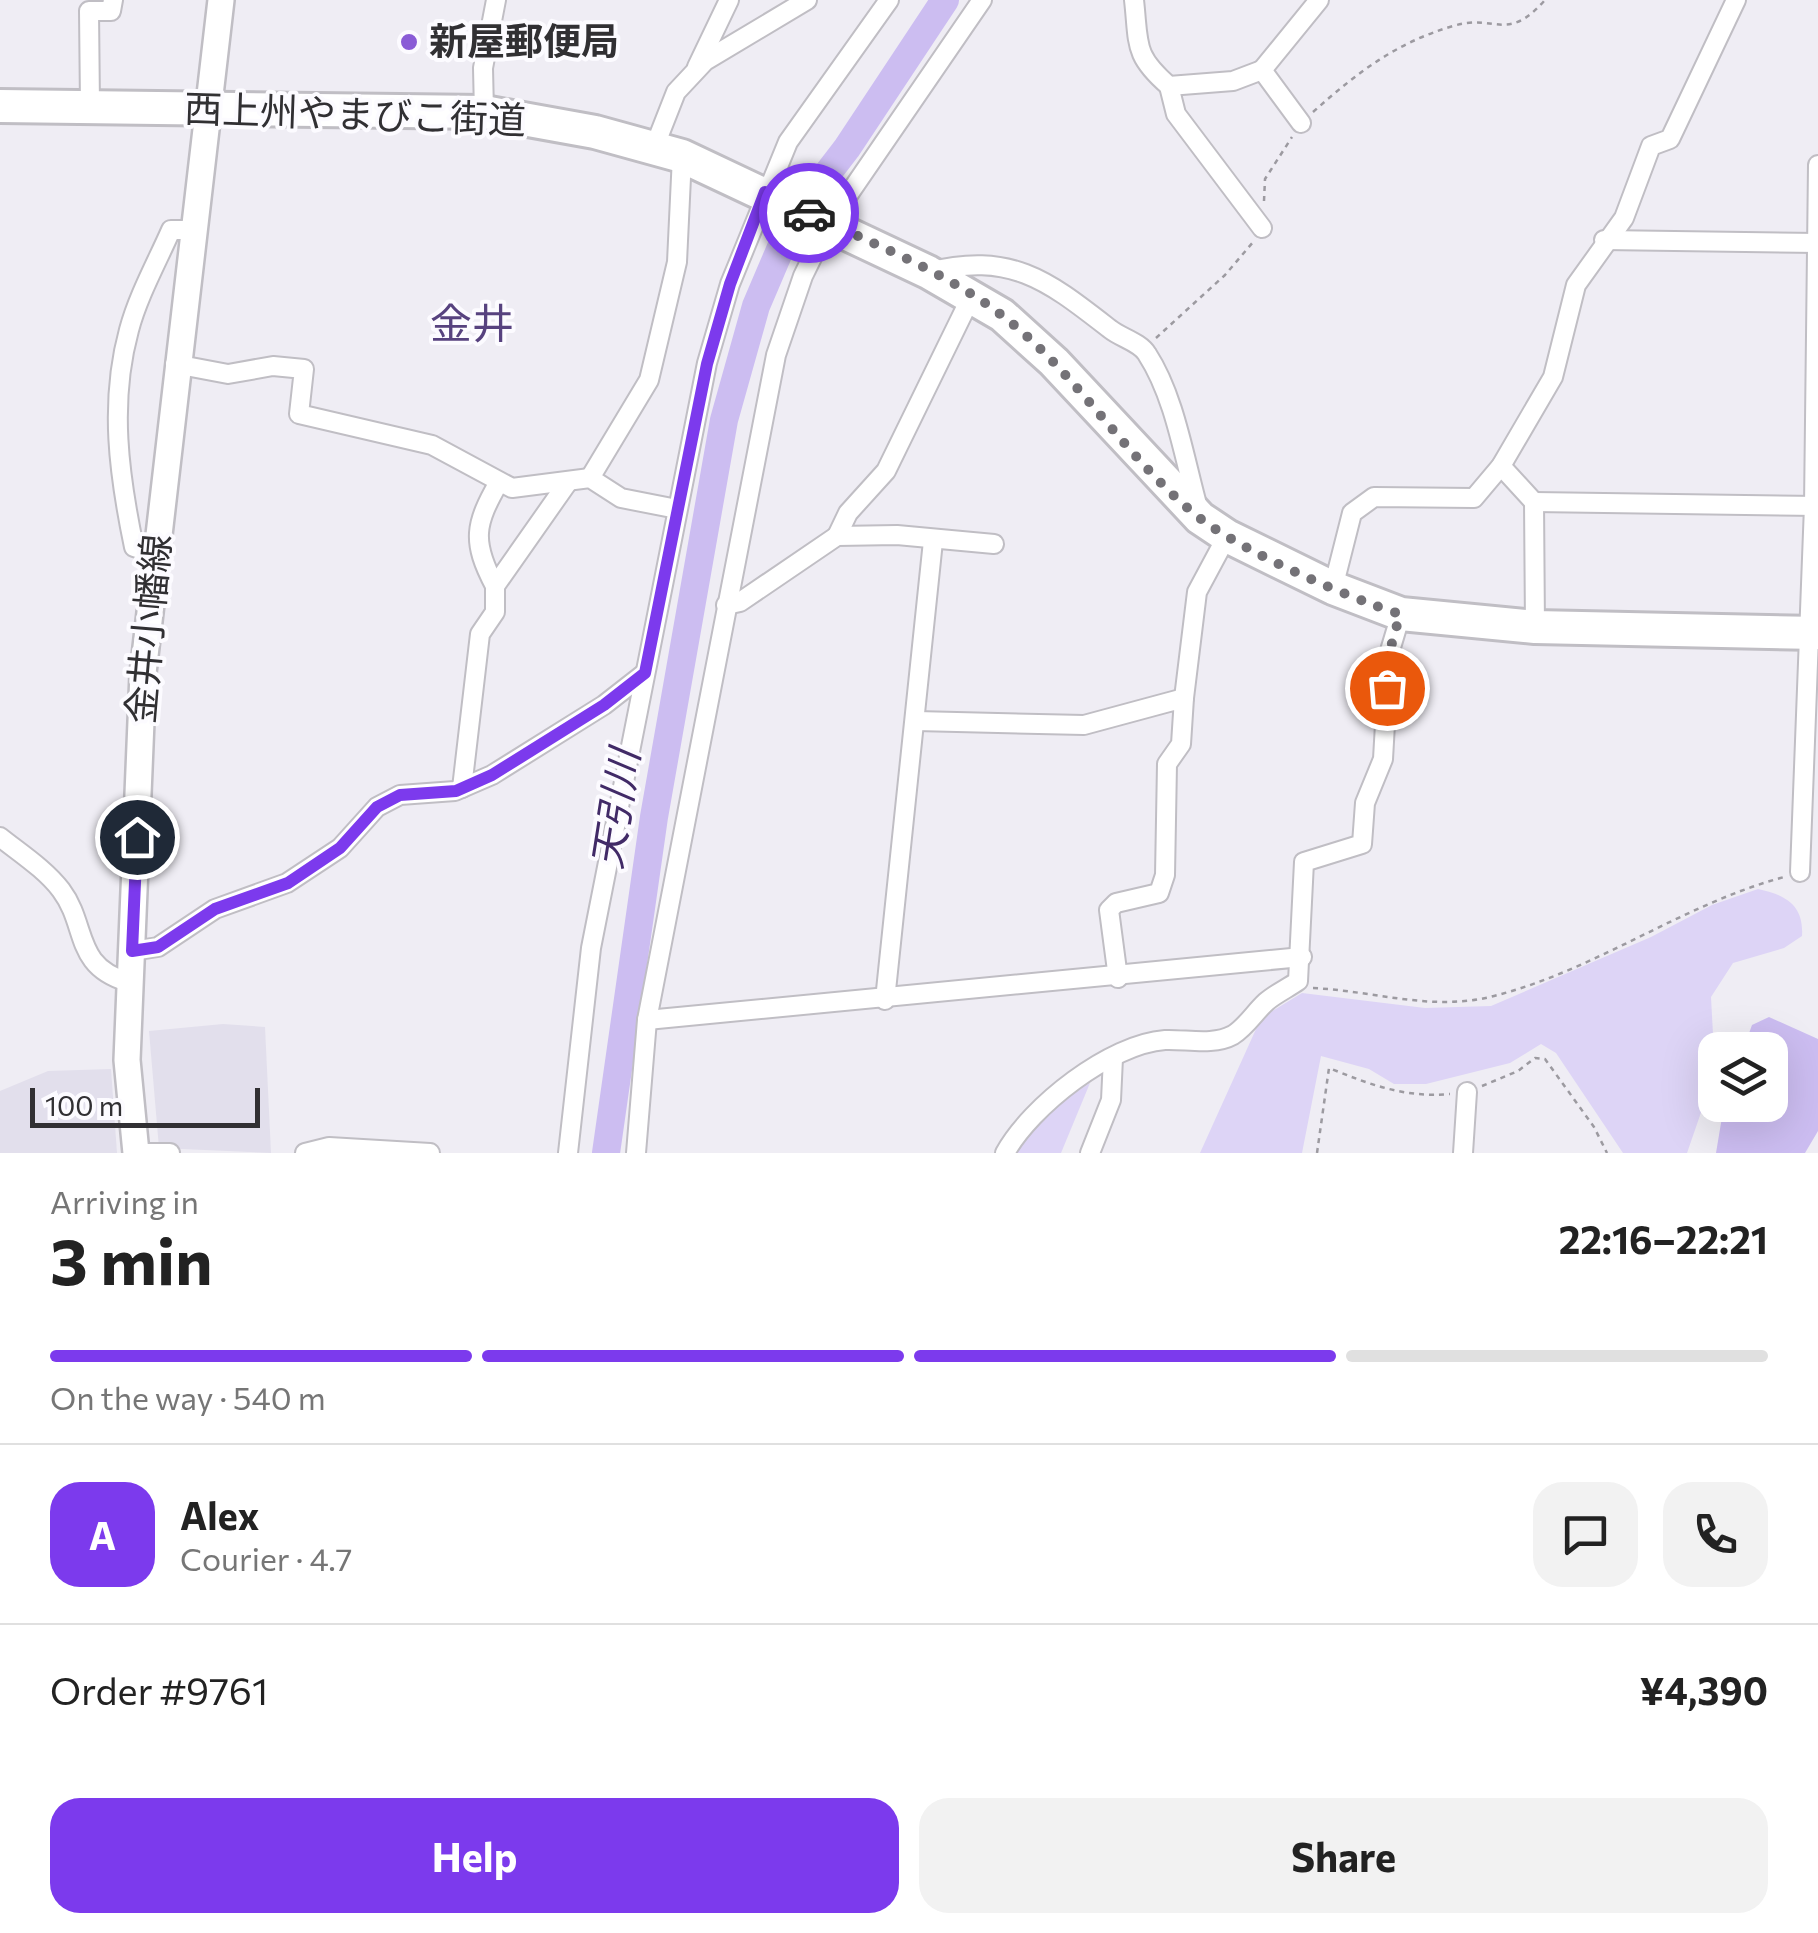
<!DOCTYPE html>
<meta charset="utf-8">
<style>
body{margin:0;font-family:Commissioner,"Noto Sans JP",sans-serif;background:#f2f2f2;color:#222;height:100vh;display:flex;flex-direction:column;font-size:38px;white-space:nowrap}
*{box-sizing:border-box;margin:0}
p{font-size:32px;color:#767676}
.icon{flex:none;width:55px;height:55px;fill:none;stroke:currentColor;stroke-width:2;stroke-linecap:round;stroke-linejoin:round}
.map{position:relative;height:1153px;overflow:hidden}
.sheet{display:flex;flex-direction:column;background:#fff;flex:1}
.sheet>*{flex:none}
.fabs{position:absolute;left:1698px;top:1032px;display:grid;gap:20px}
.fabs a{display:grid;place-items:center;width:90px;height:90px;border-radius:20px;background:#fff;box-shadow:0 10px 40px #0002;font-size:50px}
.scale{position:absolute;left:30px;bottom:25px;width:230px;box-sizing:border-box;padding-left:10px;border:5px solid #313033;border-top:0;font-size:28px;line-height:35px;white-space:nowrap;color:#313033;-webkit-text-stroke:8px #fcfbff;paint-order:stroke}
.pin{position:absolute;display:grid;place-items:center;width:85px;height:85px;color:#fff;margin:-42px;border:5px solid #fff;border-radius:50%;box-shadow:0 2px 10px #0007}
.courier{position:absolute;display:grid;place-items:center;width:100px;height:100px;margin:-50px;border:8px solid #7c3aed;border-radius:50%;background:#fff;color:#222;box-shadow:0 2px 12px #0007}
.headline em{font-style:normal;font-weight:700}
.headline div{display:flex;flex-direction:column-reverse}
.headline{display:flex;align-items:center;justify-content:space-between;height:170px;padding:0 50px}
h1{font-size:65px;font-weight:700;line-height:75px}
.bar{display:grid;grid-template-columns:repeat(4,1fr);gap:15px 10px;align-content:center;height:120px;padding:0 50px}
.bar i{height:12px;border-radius:8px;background:#e0e0e0}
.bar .active{background:#7c3aed}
.bar p{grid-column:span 4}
.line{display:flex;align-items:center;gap:25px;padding:0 50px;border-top:2px solid #e0e0e0}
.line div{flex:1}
.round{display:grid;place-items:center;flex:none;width:105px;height:105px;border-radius:30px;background:#f2f2f2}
.button{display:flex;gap:20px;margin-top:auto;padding:20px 50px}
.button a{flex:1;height:115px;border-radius:30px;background:#7c3aed;color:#fff;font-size:40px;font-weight:700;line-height:115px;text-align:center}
.button a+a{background:#f2f2f2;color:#222}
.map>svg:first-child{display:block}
.built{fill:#e2dfec}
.green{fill:#ddd4f6}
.water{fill:#ccbdf1}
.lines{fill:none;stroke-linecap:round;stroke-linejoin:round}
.river{stroke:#ccbdf1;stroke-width:28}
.street-casing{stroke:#c0bec4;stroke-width:22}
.secondary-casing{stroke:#c0bec4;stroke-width:30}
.highway-casing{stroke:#c0bec4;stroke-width:38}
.path{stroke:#9c9aa0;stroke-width:2.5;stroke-dasharray:5 5;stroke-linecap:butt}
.street{stroke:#fff;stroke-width:18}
.secondary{stroke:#fff;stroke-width:25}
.highway{stroke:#fff;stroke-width:32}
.done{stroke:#747277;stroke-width:10;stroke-dasharray:0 18}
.route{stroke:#7c3aed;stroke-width:12}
.poi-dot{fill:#8a5cd6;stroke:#fcfbff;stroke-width:4}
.labels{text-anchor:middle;stroke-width:8;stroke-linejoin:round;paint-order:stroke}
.poi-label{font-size:38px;font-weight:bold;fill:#313033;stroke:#fcfbff;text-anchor:start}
.street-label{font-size:38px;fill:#313033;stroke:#fcfbff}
.water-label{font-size:40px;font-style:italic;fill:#412a67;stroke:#fcfbff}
.quarter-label{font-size:42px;fill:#57427f;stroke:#fcfbff}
</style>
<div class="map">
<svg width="1818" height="1153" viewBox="0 0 1818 1153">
<rect width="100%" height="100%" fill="#efedf4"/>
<g class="built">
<polygon points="223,1024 265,1027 271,1153 159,1148 149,1031"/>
<polygon points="111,1069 117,1153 0,1153 0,1091 48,1071"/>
</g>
<g class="green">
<path d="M1758,889C1787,895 1804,906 1802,936L1784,948L1733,963L1711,997L1715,1072L1687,1153H1623L1556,1053L1541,1044L1510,1063L1426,1084H1394L1369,1069L1321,1056L1302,1153H1200L1261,1018L1302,993L1425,1008L1491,1006L1651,937L1712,905Z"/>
<path d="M1090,1083L1061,1153H1013C1030,1121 1060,1102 1090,1083Z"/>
</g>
<polygon class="water" points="1769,1017 1818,1039 1818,1131 1805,1153 1716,1153 1724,1105 1770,1105 1770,1050 1743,1050 1752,1025"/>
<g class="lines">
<polyline class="river" points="606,1153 654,817 724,420 756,306 794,217 847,148 945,0"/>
<defs>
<g id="street">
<path d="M1134,0C1139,44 1133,55 1169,86L1233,81L1262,70L1301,123"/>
<polyline points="697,67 729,0"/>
<polyline points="1262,70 1319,0"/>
<polyline points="1169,86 1176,114 1262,228"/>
<polyline points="90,106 89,11 111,11 113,0"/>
<polyline points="484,112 483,68 496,0"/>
<polyline points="654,148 676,92 705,61 807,0"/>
<polyline points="1604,240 1818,243"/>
<path d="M928,272C1012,251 1048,281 1110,329C1121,338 1140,342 1147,354C1175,397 1184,458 1198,508"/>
<polyline points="175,364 228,374 273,366 304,369 299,414 432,445 512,488 590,478 621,498 677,509"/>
<polyline points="1501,466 1534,502 1535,627"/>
<polyline points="590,478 649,380 677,262 682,156"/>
<polyline points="1534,502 1818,506"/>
<polyline points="837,536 848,513 886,471 972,295"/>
<path d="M155,554L134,547C119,475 109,403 129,330C138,296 157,262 171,230H192"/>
<path d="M495,586C471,541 475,524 499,482"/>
<polyline points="1333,588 1352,513 1374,497 1474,498 1501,466 1553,377 1576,285 1624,218 1651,146 1670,139 1736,0"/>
<polyline points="726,605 740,602 837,536 897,535 994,544"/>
<polyline points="1184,698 1197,592 1227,536"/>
<polyline points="916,721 1084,725 1184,698 1181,744 1167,764 1165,875 1159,893 1116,903 1109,910 1118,978"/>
<polyline points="462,788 480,634 495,612 495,586 568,482"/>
<path d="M0,837C20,853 45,869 61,890C88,926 73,966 128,982"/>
<polyline points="1800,872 1814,506 1818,165"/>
<polyline points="132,951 158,947 215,909 287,883 340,848 377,807 400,795 455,791 492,775 604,705 645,673"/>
<polyline points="885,1000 933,541"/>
<polyline points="647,1020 1302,957"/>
<polyline points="141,1153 170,1153"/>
<polyline points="305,1153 329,1147 430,1153"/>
<polyline points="568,1153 591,948 707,363 730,284 788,142 889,0"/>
<polyline points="636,1153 647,1020 776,355 803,276 829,223 982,0"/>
<path d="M1005,1153C1031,1106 1110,1044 1165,1040C1186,1039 1213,1046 1233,1035C1246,1027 1255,1012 1266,1002C1275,994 1288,988 1298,981L1304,862L1362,844L1365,803L1383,759L1389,654L1401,614"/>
<polyline points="1090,1153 1111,1100 1113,1058"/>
<polyline points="1463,1153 1467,1092"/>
</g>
<polyline id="secondary" points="136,1153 127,1060 143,673 221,0"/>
<polyline id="highway" points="0,106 484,112 595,132 682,156 928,272 1002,315 1054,362 1200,518 1227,536 1333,588 1401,614 1535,627 1818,633"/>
</defs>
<use href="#street" class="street-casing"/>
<use href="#secondary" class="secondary-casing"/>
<use href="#highway" class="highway-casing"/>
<g class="path">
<path d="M1313,112C1357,73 1395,43 1453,26C1496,13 1506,44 1545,0"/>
<polyline points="1264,201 1265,179 1292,137"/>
<polyline points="1156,338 1225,275 1254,241"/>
<path d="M1313,988C1375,991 1432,1012 1494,996C1596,970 1683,904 1784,877"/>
<polyline points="1482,1086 1518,1071 1535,1058 1545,1059 1594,1127 1607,1153"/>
<path d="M1317,1153L1329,1068C1371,1085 1405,1098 1450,1094"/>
</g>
<use href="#street" class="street"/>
<use href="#secondary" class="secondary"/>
<use href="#highway" class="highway"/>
</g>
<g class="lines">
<path class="done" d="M809,213C874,245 947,272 1004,317C1079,375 1127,461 1201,519C1246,553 1346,597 1400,614L1389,654L1387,688"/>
<polyline class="route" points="137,837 132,951 158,947 215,909 288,883 340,848 377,807 400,795 456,791 492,775 604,705 645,673 707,364 730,284 765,192 809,213"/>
</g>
<circle class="poi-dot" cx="409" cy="42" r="10"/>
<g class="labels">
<g class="poi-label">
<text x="429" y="55">新屋郵便局</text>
</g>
<g class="street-label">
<text transform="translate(355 115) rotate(2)" y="13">西上州やまびこ街道</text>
<text transform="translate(149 629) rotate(-85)" y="13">金井小幡線</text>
</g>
<g class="water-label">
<text transform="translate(616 809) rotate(-81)" y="14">天引川</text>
</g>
<g class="quarter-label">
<text x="472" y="339">金井</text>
</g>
</g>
</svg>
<div class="fabs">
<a><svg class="icon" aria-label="layers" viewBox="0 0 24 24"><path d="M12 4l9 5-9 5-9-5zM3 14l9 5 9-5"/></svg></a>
</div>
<div class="scale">100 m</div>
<div class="pin" style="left:1387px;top:688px;background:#ea580c"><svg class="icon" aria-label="bag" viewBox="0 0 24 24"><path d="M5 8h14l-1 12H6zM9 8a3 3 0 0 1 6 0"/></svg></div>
<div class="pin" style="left:137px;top:837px;background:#1f2937"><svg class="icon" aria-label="home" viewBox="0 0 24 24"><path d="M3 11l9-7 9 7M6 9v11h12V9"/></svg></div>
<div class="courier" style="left:809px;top:213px"><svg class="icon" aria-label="car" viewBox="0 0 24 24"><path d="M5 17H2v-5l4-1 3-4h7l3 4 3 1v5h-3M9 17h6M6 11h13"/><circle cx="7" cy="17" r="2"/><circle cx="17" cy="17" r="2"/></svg></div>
</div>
<section class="sheet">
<div class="headline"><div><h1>3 min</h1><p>Arriving in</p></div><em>22:16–22:21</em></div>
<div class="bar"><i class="active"></i><i class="active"></i><i class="active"></i><i></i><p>On the way · 540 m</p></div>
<div class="line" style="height:180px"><b class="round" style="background:#7c3aed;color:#fff">A</b><div><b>Alex</b><p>Courier · 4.7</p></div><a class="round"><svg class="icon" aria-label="chat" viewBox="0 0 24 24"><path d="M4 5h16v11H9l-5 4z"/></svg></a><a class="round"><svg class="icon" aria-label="phone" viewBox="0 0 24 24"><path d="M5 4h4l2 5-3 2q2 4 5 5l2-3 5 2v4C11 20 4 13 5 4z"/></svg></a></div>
<div class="line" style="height:130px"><div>Order #9761</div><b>¥4,390</b></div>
<div class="button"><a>Help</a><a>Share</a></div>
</section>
